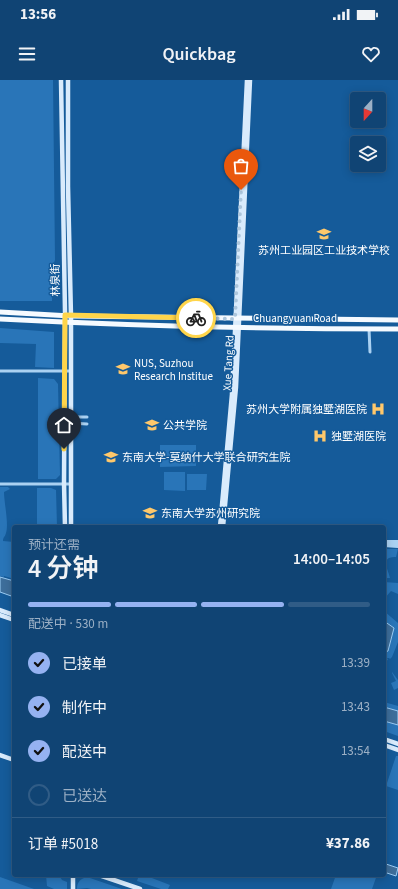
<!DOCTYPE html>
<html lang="zh">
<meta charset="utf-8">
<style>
body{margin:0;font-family:"Source Sans 3","Noto Sans SC",sans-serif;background:#194b79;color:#f1f3f6;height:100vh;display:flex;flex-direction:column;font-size:15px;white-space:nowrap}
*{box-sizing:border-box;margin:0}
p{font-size:13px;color:#9cb0c5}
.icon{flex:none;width:22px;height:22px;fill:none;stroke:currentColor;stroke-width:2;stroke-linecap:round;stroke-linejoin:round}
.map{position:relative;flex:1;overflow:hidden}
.details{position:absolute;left:12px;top:445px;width:374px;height:352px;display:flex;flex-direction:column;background:#104474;border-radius:4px;box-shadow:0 2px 10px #0003,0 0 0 1px #305c86}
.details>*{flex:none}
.needle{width:26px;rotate:201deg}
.tools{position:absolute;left:350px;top:12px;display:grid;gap:8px}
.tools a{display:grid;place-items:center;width:36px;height:36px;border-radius:4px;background:#104474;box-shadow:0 2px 10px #0003,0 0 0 1px #305c86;font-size:20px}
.pin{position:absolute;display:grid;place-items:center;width:34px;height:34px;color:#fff;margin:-41px -17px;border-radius:50% 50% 50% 0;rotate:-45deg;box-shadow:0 0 4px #0007}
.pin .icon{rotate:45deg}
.courier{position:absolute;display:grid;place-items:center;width:40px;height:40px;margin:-20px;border:3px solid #ffd54a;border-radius:50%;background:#fff;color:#222;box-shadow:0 1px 5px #0007}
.overview em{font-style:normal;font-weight:600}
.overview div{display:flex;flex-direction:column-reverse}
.overview{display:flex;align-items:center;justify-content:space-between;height:68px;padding:0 16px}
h1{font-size:26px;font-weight:600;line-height:30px}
.bar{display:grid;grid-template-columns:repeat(4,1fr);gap:6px 4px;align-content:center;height:48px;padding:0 16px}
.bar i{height:5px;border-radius:3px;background:#305c86}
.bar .selected{background:#95b2f1}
.bar p{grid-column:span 4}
.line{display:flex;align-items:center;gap:10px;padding:0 16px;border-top:1px solid #305c86}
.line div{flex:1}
ol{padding:0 16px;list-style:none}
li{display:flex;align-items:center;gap:12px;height:44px}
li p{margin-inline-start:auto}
li .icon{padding:4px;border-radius:50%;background:#95b2f1;color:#111;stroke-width:4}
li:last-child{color:#9cb0c5}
li i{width:22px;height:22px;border:2px solid #305c86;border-radius:50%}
.status{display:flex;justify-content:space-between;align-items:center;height:28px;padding:0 20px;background:#104474;direction:ltr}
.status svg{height:11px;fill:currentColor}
header{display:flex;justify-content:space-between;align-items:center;height:52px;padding:0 16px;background:#104474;font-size:18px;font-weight:600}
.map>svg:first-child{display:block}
.green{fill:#2975b8}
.water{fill:#3d6e9b;stroke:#9ccdf5}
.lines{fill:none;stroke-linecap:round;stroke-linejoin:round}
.minor{stroke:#aad1f2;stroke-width:3}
.tertiary{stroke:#aad1f2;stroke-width:4}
.secondary{stroke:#d9ebfc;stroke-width:4.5}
.primary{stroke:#f5faff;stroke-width:5}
.done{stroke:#adc6dc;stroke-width:4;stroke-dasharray:0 7.2}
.route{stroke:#ffd54a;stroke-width:5}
.labels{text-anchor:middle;stroke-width:3;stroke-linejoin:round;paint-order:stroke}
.poi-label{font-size:11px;fill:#fff;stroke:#155b9a;text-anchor:start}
.street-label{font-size:11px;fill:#fff;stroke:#155b9a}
</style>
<div class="status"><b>13:56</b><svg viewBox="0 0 49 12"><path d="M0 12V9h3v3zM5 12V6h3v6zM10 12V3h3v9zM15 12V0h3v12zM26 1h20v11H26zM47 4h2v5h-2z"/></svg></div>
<header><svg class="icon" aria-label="menu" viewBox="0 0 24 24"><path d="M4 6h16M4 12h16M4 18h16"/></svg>Quickbag<svg class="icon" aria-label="heart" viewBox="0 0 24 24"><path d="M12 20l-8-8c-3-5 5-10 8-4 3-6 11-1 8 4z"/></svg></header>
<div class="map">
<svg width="398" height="809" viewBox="0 0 398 809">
<rect width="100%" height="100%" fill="#155b9a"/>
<g class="green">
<polygon points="0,0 53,0 55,180 52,188 52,221 0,221"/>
<polygon points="0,248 54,252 54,288 35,287 36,264 0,263"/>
<polygon points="38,298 54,299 58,304 60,395 56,399 38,399"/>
<polygon points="160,365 196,365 196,386 160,387"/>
<polygon points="164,392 185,392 185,411 164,410"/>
<polygon points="187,394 207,394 206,410 187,410"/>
<path d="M0,407H8L10,409L4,412C4,422 9,444 6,453C5,457 3,457 3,461L14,462V499L4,496V497L0,496Z"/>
<polygon points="37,408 51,408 56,410 57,447 37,447"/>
<path d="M384,469H398L396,477C379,476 389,491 390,498H384Z"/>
<polygon points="384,502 398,503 398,514 391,511 384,519"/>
<polygon points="384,531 398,543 398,562 392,577 390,579 389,578 387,578 388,580 384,581"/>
<polygon points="392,592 398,600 398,608 394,610 391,603 396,601 392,593"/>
<polygon points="384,622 398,626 398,631 384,627"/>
<polygon points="384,641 398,645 398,656 384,651"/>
<polygon points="396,676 398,676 398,710 386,706"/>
<polygon points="46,795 59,795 62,800 67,802 67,809 54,809 47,806"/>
<polygon points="139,795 144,795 170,805 168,809 161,809 137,801"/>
<polygon points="336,795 377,795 372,809 331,809"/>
<polygon points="0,797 34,809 0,809"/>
<path d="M87,797L122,809H91L87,808L77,809C77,802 80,799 87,797Z"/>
</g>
<g class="water">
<polygon points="0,497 14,501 14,517 0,512"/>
<polygon points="384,541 394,548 388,571 384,573"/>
<polygon points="384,627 398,631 398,645 384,641"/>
<polygon points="386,784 398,788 396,796 384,792"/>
</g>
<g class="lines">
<g class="minor">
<polyline points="369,249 370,272"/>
<polyline points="0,291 71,291"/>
<polyline points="71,337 87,337"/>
<polyline points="70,343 87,344"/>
<polyline points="0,404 70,404"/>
</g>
<g class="tertiary">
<polyline points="384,462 398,462"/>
<polyline points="384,465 398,466"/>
</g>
<g class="secondary">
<polyline points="61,0 65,232 64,403 65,447"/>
<polyline points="68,0 68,106 71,236 71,447"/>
<polyline points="220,447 232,314 247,0"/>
<polyline points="223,447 236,307 250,0"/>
<polyline points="0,530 14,535"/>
<polyline points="0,535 14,540"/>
<polyline points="384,659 398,664"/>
<polyline points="384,665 398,670"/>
<polyline points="0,675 14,680"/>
<polyline points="73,795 73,809"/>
<polyline points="99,795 140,809"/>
</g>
<g class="primary">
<polyline points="0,232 71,236 398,240"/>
<path d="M0,239C133,246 265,249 398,249"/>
</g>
</g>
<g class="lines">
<polyline class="done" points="196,238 235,239 241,110"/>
<polyline class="route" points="64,369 65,235 196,238"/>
</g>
<defs>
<symbol id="school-bare" viewBox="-9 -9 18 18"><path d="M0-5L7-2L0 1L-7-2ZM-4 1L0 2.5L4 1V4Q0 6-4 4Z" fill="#ffc86b" stroke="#155b9a" stroke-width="2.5" paint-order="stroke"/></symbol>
<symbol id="university-bare" viewBox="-9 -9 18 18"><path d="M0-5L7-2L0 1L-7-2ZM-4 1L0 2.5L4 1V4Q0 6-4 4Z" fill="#ffc86b" stroke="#155b9a" stroke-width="2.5" paint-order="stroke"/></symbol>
<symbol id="hospital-bare" viewBox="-9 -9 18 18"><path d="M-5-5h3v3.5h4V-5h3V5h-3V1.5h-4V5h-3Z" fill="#ffc86b" stroke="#155b9a" stroke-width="2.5" paint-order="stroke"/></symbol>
</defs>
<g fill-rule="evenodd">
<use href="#school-bare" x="314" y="144" width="20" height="20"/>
<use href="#university-bare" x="113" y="279" width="20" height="20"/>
<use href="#hospital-bare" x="368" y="319" width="20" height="20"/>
<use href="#university-bare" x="142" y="335" width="20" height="20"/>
<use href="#hospital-bare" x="310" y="346" width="20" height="20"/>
<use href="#university-bare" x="101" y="367" width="20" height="20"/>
<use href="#university-bare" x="140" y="423" width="20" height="20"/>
</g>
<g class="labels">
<g class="poi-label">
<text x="324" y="174" text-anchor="middle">苏州工业园区工业技术学校</text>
<text x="134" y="287">NUS, Suzhou<tspan x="134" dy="13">Research Institue</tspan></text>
<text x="367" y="333" text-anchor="end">苏州大学附属独墅湖医院</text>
<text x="163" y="349">公共学院</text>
<text x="331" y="360">独墅湖医院</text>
<text x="122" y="381">东南大学-莫纳什大学联合研究生院</text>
<text x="161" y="437">东南大学苏州研究院</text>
</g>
<g class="street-label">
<text transform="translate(55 200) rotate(-91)" y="4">林泉街</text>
<text x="295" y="242">Chuangyuan Road</text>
<text transform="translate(228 283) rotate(-87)" y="4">Xue Tang Rd</text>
</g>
</g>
</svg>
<div class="tools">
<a><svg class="needle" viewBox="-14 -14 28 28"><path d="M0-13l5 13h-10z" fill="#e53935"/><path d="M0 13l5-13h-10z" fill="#9cb0c5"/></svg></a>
<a><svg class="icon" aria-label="layers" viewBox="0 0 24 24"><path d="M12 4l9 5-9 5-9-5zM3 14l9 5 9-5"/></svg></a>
</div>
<div class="pin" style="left:241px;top:110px;background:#ea580c"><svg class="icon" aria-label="bag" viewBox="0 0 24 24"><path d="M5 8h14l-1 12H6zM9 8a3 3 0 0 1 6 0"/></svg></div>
<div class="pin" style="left:64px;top:369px;background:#1f2937"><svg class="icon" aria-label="home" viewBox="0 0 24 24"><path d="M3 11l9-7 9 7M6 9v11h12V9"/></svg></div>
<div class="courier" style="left:196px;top:238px"><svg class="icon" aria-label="bike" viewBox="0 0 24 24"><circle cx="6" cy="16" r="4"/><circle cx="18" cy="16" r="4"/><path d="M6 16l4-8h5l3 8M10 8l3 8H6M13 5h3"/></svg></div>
<section class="details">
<div class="overview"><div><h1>4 分钟</h1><p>预计还需</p></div><em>14:00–14:05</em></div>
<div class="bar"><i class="selected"></i><i class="selected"></i><i class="selected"></i><i></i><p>配送中 · 530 m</p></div>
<ol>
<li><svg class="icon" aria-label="check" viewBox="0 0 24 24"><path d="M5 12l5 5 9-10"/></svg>已接单<p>13:39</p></li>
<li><svg class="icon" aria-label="check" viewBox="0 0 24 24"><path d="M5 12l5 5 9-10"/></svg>制作中<p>13:43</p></li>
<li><svg class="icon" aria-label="check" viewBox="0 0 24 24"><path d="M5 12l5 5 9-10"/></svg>配送中<p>13:54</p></li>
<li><i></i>已送达</li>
</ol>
<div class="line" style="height:52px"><div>订单 #5018</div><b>¥37.86</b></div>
</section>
</div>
